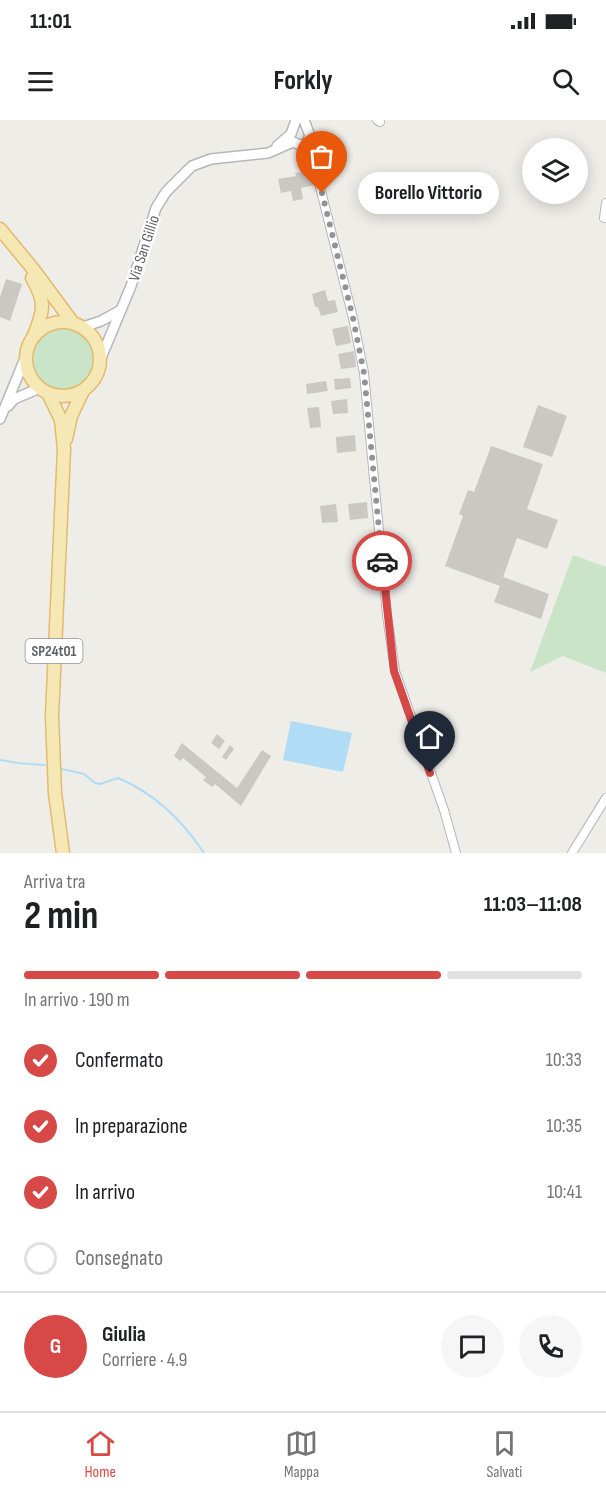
<!DOCTYPE html>
<html lang="it">
<meta charset="utf-8">
<style>
body{margin:0;font-family:"Sofia Sans Condensed",sans-serif;background:#f6f6f6;color:#202124;height:100vh;display:flex;flex-direction:column;font-size:22px;white-space:nowrap}
*{box-sizing:border-box;margin:0}
p{font-size:20px;color:#757577}
.icon{flex:none;width:33px;height:33px;fill:none;stroke:currentColor;stroke-width:2;stroke-linecap:round;stroke-linejoin:round}
.map{position:relative;height:733px;overflow:hidden}
.panel{display:flex;flex-direction:column;background:#fff;flex:1}
.panel>*{flex:none}
.fabs{position:absolute;left:522px;top:18px;display:grid;gap:12px}
.fabs a{display:grid;place-items:center;width:66px;height:66px;border-radius:50%;background:#fff;box-shadow:0 3px 15px #0003;font-size:30px}
.pin{position:absolute;display:grid;place-items:center;width:51px;height:51px;color:#fff;margin:-62px -26px;border-radius:50% 50% 50% 0;rotate:-45deg;box-shadow:0 0 6px #0007}
.pin .icon{rotate:45deg}
.courier{position:absolute;display:grid;place-items:center;width:60px;height:60px;margin:-30px;border:4px solid #d74946;border-radius:50%;background:#fff;color:#222;box-shadow:0 2px 8px #0007}
.bubble{position:absolute;height:42px;border-radius:21px;background:#fff;box-shadow:0 3px 15px #0003;font-size:20px;font-weight:700;line-height:42px;text-align:center}
.head em{font-style:normal;font-weight:700}
.head div{display:flex;flex-direction:column-reverse}
.head{display:flex;align-items:center;justify-content:space-between;height:102px;padding:0 24px}
h1{font-size:39px;font-weight:700;line-height:45px}
.bar{display:grid;grid-template-columns:repeat(4,1fr);gap:9px 6px;align-content:center;height:72px;padding:0 24px}
.bar i{height:8px;border-radius:4px;background:#e0e0e0}
.bar .active{background:#d74946}
.bar p{grid-column:span 4}
.line{display:flex;align-items:center;gap:15px;padding:0 24px;border-top:2px solid #e0e0e0}
.line div{flex:1}
.round{display:grid;place-items:center;flex:none;width:63px;height:63px;border-radius:32px;background:#f6f6f6}
ol{padding:0 24px;list-style:none}
li{display:flex;align-items:center;gap:18px;height:66px}
li p{margin-inline-start:auto}
li .icon{padding:6px;border-radius:50%;background:#d74946;color:#fff;stroke-width:4}
li:last-child{color:#757577}
li i{width:33px;height:33px;border:3px solid #e0e0e0;border-radius:50%}
.status{display:flex;justify-content:space-between;align-items:center;height:42px;padding:0 30px;background:#fff;direction:ltr}
.status svg{height:16px;fill:currentColor}
header{display:flex;justify-content:space-between;align-items:center;height:78px;padding:0 24px;background:#fff;font-size:27px;font-weight:700}
.tabs{display:flex;justify-content:space-around;align-items:center;height:84px;border-top:2px solid #e0e0e0;background:#fff;font-size:16px;color:#757577}
.tabs a{display:grid;justify-items:center;gap:3px}
.tabs .active{color:#d74946}
.map>svg:first-child{display:block}
.green{fill:#c9e4c7}
.water{fill:#b1dcf6}
.lines{fill:none;stroke-linecap:round;stroke-linejoin:round}
.stream{stroke:#b1dcf6;stroke-width:2}
.building{fill:#cbc8c4}
.minor-casing{stroke:#b4b7ba;stroke-width:10}
.tertiary-casing{stroke:#b4b7ba;stroke-width:12}
.primary-casing{stroke:#e2bb6d;stroke-width:15}
.minor{stroke:#fff;stroke-width:8}
.tertiary{stroke:#fff;stroke-width:9}
.primary{stroke:#f6e8b5;stroke-width:12}
.done{stroke:#919394;stroke-width:6;stroke-dasharray:0 10.8}
.route{stroke:#d74946;stroke-width:8}
.labels{text-anchor:middle;stroke-width:4.5;stroke-linejoin:round;paint-order:stroke}
.shield{fill:#fff;stroke:#8f9194;stroke-width:1.5}
.shield-label{font-size:15px;font-weight:bold;fill:#5f6266}
.street-label{font-size:16px;fill:#5f6266;stroke:#fff}
</style>
<div class="status"><b>11:01</b><svg viewBox="0 0 49 12"><path d="M0 12V9h3v3zM5 12V6h3v6zM10 12V3h3v9zM15 12V0h3v12zM26 1h20v11H26zM47 4h2v5h-2z"/></svg></div>
<header><svg class="icon" aria-label="menu" viewBox="0 0 24 24"><path d="M4 6h16M4 12h16M4 18h16"/></svg>Forkly<svg class="icon" aria-label="search" viewBox="0 0 24 24"><circle cx="10" cy="10" r="6"/><path d="M15 15l6 6"/></svg></header>
<div class="map">
<svg width="606" height="733" viewBox="0 0 606 733">
<rect width="100%" height="100%" fill="#efede8"/>
<g class="green">
<circle cx="62" cy="240" r="33"/>
<polygon points="573,435 606,447 606,553 563,536 530,552"/>
</g>
<polygon class="water" points="291,601 352,613 343,652 283,640"/>
<g class="lines">
<g class="stream">
<polyline points="0,640 18,643 45,645"/>
<path d="M62,649L84,654L95,663L100,664L118,658C154,673 182,700 204,733"/>
</g>
</g>
<g class="building">
<polygon points="307,51 307,55 313,54 315,65 301,68 303,79 293,81 291,71 281,73 278,59 296,56 295,53"/>
<polygon points="6,159 22,164 10,201 0,197 0,177"/>
<polygon points="325,170 328,181 335,180 338,192 321,196 318,187 315,187 312,174"/>
<polygon points="348,206 351,223 336,226 332,209"/>
<polygon points="354,231 356,247 341,249 338,234"/>
<polygon points="350,258 351,268 335,270 334,259"/>
<polygon points="326,261 328,271 307,274 306,264"/>
<polygon points="347,279 348,293 333,294 331,281"/>
<polygon points="538,285 567,296 552,337 523,327"/>
<polygon points="319,287 321,307 310,308 307,288"/>
<polygon points="355,315 356,331 337,333 336,317"/>
<polygon points="491,326 543,344 527,389 558,400 547,429 517,418 503,457 549,474 541,499 494,482 500,466 445,446 463,396 459,394 468,370 474,372"/>
<polygon points="367,382 368,398 350,400 348,384"/>
<polygon points="336,384 338,402 322,403 320,386"/>
<polygon points="217,614 225,621 219,629 211,623"/>
<polygon points="182,623 237,668 262,630 271,636 241,686 215,664 212,667 203,660 206,657 183,638 180,641 174,636"/>
<polygon points="230,625 234,629 226,640 222,637"/>
</g>
<g class="lines">
<defs>
<g id="minor">
<polyline points="377,0 380,2"/>
<polyline points="306,24 311,31 353,198 364,253 387,495 395,551 444,690 456,733"/>
<polyline points="604,98 606,83"/>
<polyline points="572,733 606,678"/>
</g>
<g id="tertiary">
<polyline points="277,26 291,14 296,0"/>
<polyline points="83,207 101,201 121,190"/>
<polyline points="101,238 131,166 156,88 166,72 192,46 211,39 268,33 293,22 300,25 306,24 310,16 304,0"/>
<polyline points="8,286 14,279 40,268"/>
<polyline points="0,299 26,236"/>
</g>
<g id="primary">
<polyline points="0,109 33,149 73,203"/>
<path d="M32,158C46,182 44,191 34,215"/>
<circle cx="63" cy="239" r="37"/>
<polyline points="48,273 61,300 64,329 52,596 55,673 63,733"/>
<polyline points="66,319 71,296 83,271"/>
</g>
</defs>
<use href="#minor" class="minor-casing"/>
<use href="#tertiary" class="tertiary-casing"/>
<use href="#primary" class="primary-casing"/>
<use href="#minor" class="minor"/>
<use href="#tertiary" class="tertiary"/>
<use href="#primary" class="primary"/>
</g>
<g class="lines">
<polyline class="done" points="322,73 353,198 364,253 382,441"/>
<polyline class="route" points="382,441 394,551 430,653"/>
</g>
<g class="labels">
<rect class="shield" x="25.5" y="519" width="57" height="24" rx="4.5"/>
<g class="shield-label">
<text x="54" y="536">SP24t01</text>
</g>
<g class="street-label">
<text transform="translate(143 128) rotate(-72)" y="6">Via San Gillio</text>
</g>
</g>
</svg>
<div class="fabs">
<a><svg class="icon" aria-label="layers" viewBox="0 0 24 24"><path d="M12 4l9 5-9 5-9-5zM3 14l9 5 9-5"/></svg></a>
</div>
<div class="pin" style="left:322px;top:73px;background:#ea580c"><svg class="icon" aria-label="bag" viewBox="0 0 24 24"><path d="M5 8h14l-1 12H6zM9 8a3 3 0 0 1 6 0"/></svg></div>
<div class="pin" style="left:430px;top:653px;background:#1f2937"><svg class="icon" aria-label="home" viewBox="0 0 24 24"><path d="M3 11l9-7 9 7M6 9v11h12V9"/></svg></div>
<div class="courier" style="left:382px;top:441px"><svg class="icon" aria-label="car" viewBox="0 0 24 24"><path d="M5 17H2v-5l4-1 3-4h7l3 4 3 1v5h-3M9 17h6M6 11h13"/><circle cx="7" cy="17" r="2"/><circle cx="17" cy="17" r="2"/></svg></div>
<div class="bubble" style="left:358px;top:52px;width:141px">Borello Vittorio</div>
</div>
<section class="panel">
<div class="head"><div><h1>2 min</h1><p>Arriva tra</p></div><em>11:03–11:08</em></div>
<div class="bar"><i class="active"></i><i class="active"></i><i class="active"></i><i></i><p>In arrivo · 190 m</p></div>
<ol>
<li><svg class="icon" aria-label="check" viewBox="0 0 24 24"><path d="M5 12l5 5 9-10"/></svg>Confermato<p>10:33</p></li>
<li><svg class="icon" aria-label="check" viewBox="0 0 24 24"><path d="M5 12l5 5 9-10"/></svg>In preparazione<p>10:35</p></li>
<li><svg class="icon" aria-label="check" viewBox="0 0 24 24"><path d="M5 12l5 5 9-10"/></svg>In arrivo<p>10:41</p></li>
<li><i></i>Consegnato</li>
</ol>
<div class="line" style="height:108px"><b class="round" style="background:#d74946;color:#fff">G</b><div><b>Giulia</b><p>Corriere · 4.9</p></div><a class="round"><svg class="icon" aria-label="chat" viewBox="0 0 24 24"><path d="M4 5h16v11H9l-5 4z"/></svg></a><a class="round"><svg class="icon" aria-label="phone" viewBox="0 0 24 24"><path d="M5 4h4l2 5-3 2q2 4 5 5l2-3 5 2v4C11 20 4 13 5 4z"/></svg></a></div>
</section>
<nav class="tabs">
<a class="active"><svg class="icon" aria-label="home" viewBox="0 0 24 24"><path d="M3 11l9-7 9 7M6 9v11h12V9"/></svg>Home</a>
<a><svg class="icon" aria-label="map" viewBox="0 0 24 24"><path d="M3 6l6-2 6 2 6-2v14l-6 2-6-2-6 2zM9 4v14M15 6v14"/></svg>Mappa</a>
<a><svg class="icon" aria-label="saved" viewBox="0 0 24 24"><path d="M7 4h10v16l-5-4-5 4z"/></svg>Salvati</a>
</nav>
